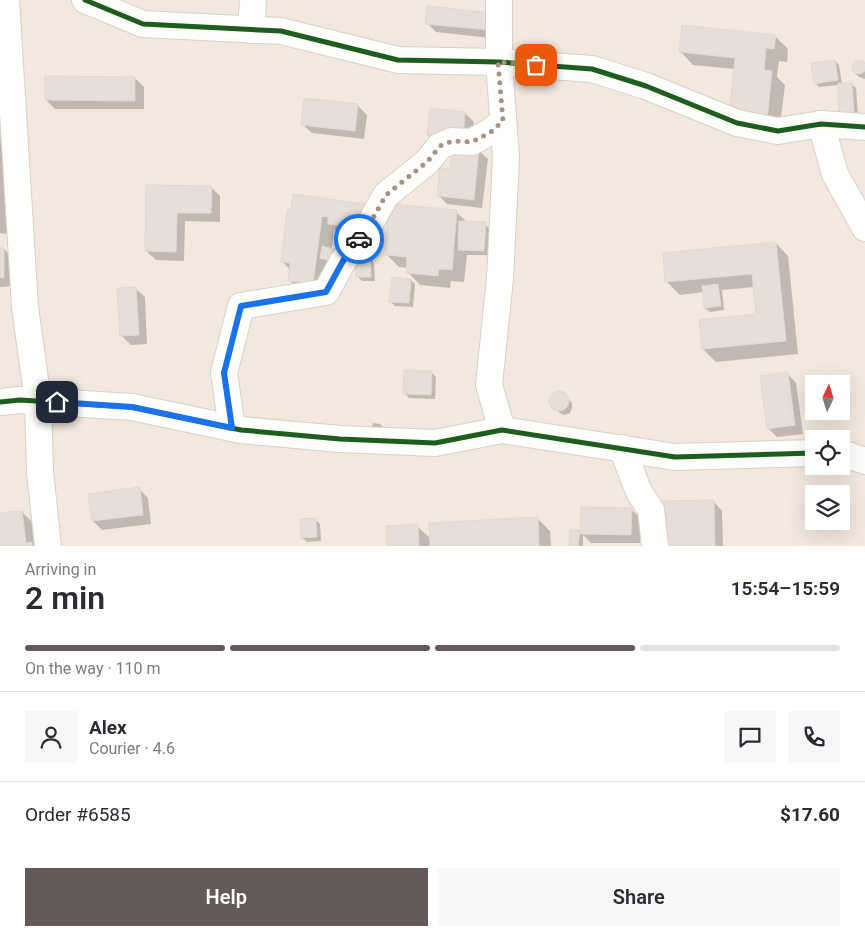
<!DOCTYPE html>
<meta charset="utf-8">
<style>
body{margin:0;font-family:Roboto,sans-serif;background:#f7f7f7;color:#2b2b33;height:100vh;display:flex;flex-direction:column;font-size:19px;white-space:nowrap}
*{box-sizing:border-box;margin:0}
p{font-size:16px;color:#7c7c81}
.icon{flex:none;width:28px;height:28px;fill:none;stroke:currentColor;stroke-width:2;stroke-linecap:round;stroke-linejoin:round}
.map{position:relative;height:546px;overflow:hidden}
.side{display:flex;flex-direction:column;background:#fff;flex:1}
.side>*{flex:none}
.needle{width:32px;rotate:4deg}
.tools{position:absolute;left:805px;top:375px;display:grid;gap:10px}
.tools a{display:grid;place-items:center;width:45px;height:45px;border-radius:0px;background:#fff;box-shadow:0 5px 20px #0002;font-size:25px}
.pin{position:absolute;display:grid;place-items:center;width:42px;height:42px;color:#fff;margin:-21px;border-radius:10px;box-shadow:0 2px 8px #0006}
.courier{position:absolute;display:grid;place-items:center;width:50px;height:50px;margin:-25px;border:4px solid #1a73e8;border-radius:50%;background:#fff;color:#222;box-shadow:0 1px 6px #0007}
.headline em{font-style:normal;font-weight:600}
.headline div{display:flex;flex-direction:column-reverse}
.headline{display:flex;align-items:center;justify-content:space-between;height:85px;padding:0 25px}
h1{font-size:32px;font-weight:600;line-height:38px}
.bar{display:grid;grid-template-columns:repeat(4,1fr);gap:8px 5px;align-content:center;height:60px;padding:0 25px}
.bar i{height:6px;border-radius:4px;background:#e1e1e2}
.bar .active{background:#625958}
.bar p{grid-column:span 4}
.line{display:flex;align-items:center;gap:12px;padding:0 25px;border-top:1px solid #e1e1e2}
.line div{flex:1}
.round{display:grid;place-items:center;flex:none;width:52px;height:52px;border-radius:0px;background:#f7f7f7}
.action{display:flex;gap:10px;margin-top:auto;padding:10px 25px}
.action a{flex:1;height:58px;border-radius:0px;background:#625958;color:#fff;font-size:20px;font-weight:600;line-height:58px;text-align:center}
.action a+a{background:#f7f7f7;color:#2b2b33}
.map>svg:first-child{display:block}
.residential{fill:#f2e8de;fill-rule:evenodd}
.shadow{fill:#0003}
.building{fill:#e6ded7;stroke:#e2d8d2}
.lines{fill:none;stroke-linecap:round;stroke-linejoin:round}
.minor-casing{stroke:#d7d1cb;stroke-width:28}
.minor{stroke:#fefefd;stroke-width:26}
.cycleway-casing{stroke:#fffaf3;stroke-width:8}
.cycleway{stroke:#1b5e20;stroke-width:5}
.done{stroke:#a69286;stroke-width:5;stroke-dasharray:0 9}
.route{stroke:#1a73e8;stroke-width:6}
</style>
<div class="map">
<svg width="865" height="546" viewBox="0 0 865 546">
<rect width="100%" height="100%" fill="#f9f5f0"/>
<path class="residential" d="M0,0H865V546H0ZM814,384H841V411H814ZM814,439H841V466H814ZM814,494H841V521H814Z"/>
<g class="shadow">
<polygon points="492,14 499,39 436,32 427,23"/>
<polygon points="775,36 788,49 787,62 779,61 777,77 785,85 779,133 735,69 693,65 681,52"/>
<polygon points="835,61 839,65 842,84 851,84 856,88 858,117 845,117 839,85 819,87 815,83"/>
<polygon points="857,61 865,63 865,79 859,77 854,72 853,68 854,64"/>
<polygon points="135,78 144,87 144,109 55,109 46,100"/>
<polygon points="305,99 358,106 367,115 364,139 312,133 302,124"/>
<polygon points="465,113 474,122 471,149 478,150 488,159 482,208 447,204 438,195 452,170 454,145 438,144 428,135"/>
<polygon points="0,134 13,147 7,234 0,233"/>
<polygon points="147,186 211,187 220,196 220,222 185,221 184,261 156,260 146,251"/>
<polygon points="364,205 377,218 374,241 342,237 334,229 326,296 302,293 289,280 290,270 282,261 288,211"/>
<polygon points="456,212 468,223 485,224 489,228 488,255 467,255 464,282 451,281 450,288 420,285 408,272 408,268 399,267 386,254"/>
<polygon points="0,239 0,249 4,249 13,258 13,286 0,287"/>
<polygon points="776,243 788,256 798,354 716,362 703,349 758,315 755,287 722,290 724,310 710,312 705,308 704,292 680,295 667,282"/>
<polygon points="370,258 374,263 375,281 362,281 357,276"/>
<polygon points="411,280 415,284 413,307 395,306 390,301"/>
<polygon points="135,288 145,297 147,344 131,345 122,336"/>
<polygon points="431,372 436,377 435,399 409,398 404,393"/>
<polygon points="787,373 796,383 803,434 777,437 768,428"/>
<polygon points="558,392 563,394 572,403 572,408 570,413 565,415 560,413 551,405 550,399 553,394"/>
<polygon points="373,423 380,424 384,428 372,429"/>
<polygon points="139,489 148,498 151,524 102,530 93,521"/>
<polygon points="713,501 722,511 723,546 663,546"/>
<polygon points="631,509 640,518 640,543 591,543 583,535 583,546 570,545 579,531 581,534"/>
<polygon points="22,512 35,525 37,546 0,546 0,514"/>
<polygon points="537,518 550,531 551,546 389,546 417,526 431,539"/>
<polygon points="315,519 320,524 321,541 307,542 302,538"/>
</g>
<g class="building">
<polygon points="427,6 492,13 490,30 425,24"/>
<polygon points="682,25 776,35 774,49 766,48 764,70 772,71 767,121 729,117 735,58 679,52"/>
<circle cx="859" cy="67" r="7"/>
<polygon points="835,60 838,80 814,84 811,63"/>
<polygon points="45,76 135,77 135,101 45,100"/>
<polygon points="838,83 852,83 854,113 839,114"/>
<polygon points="304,98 358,104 355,131 301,125"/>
<polygon points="430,108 465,112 463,139 427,135"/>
<polygon points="453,146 479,148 474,200 437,196 440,168 450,169"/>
<polygon points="146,185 212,186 211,213 177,213 176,252 145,251"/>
<polygon points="293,194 365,204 362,228 328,224 328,217 322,216 313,284 288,281 290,263 281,262 287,210 291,210"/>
<polygon points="389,204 457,210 452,270 439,269 438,276 406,273 407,257 385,255"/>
<polygon points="459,221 486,222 484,251 458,250"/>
<polygon points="776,242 786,341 702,349 699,320 756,314 752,274 665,282 663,253"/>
<polygon points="322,246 338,250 335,262 320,258"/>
<rect x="0" y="248" width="4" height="30"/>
<polygon points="355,257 370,257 371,277 356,277"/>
<polygon points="392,277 411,279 409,303 389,302"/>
<polygon points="718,284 721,306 704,308 702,286"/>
<polygon points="136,287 139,335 120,336 117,288"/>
<polygon points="404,370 432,371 431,395 403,394"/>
<polygon points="788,372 795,425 767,429 760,376"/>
<circle cx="559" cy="401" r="10"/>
<polygon points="140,487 143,515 92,521 88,494"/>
<polygon points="714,500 715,546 662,546 661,501"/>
<polygon points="581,507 632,508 631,535 580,534"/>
<polygon points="22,511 26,543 32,542 32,546 0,546 0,513"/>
<polygon points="538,517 539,546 430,546 429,523"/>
<polygon points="316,518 317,537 301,538 300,519"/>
<polygon points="418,524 419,546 387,546 386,526"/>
<polygon points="570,530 580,530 578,546 569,545"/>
</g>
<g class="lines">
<defs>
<g id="minor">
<polyline points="6,0 25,307 38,401 40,472 48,546"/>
<polyline points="85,0 143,24 281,31 398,60 499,62 592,69 646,86 737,123 778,131 821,124 865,127"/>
<polyline points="499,0 499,62 506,158 500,278 489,385 502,430"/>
<polyline points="251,30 253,0"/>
<polyline points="821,124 835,174 865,228"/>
<polyline points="0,402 20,400 132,407 241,430 340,439 435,443 502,430 675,457 814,453"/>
<polyline points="232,428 224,373 241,306 326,292 343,261 369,225 386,195 427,162 440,146 452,141 472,142 491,131 503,121"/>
<polyline points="622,448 639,492 651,510 655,546"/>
<polyline points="841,453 865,461"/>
</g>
</defs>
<use href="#minor" class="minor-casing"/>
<use href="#minor" class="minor"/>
<defs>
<g id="cycleway">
<polyline points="85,0 143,24 281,31 398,60 499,62 592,69 646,86 737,123 778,131 821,124 865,127"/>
<polyline points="0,402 20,400 132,407 241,430 340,439 435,443 502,430 675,457 814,453"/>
</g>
</defs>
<use href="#cycleway" class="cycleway-casing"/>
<use href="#cycleway" class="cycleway"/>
</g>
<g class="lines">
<polyline class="done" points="359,239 369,225 386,195 427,162 440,146 452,141 472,142 491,132 503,121 498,62 536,65"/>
<polyline class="route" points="57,402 132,407 232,428 224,373 241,306 326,292 343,261 359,239"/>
</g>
</svg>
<div class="tools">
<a><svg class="needle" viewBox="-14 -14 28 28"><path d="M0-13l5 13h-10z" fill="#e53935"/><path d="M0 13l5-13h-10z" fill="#7c7c81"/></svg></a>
<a><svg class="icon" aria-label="locate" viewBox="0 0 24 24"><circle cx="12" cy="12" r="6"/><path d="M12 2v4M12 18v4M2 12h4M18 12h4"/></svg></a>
<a><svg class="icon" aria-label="layers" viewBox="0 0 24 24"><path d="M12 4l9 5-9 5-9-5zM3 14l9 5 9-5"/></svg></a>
</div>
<div class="pin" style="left:536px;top:65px;background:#ea580c"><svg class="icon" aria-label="bag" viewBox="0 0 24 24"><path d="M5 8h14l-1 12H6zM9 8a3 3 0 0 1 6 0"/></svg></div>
<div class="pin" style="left:57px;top:402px;background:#1f2937"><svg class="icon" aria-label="home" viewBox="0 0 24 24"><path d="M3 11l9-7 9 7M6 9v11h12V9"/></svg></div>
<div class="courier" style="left:359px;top:239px"><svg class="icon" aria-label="car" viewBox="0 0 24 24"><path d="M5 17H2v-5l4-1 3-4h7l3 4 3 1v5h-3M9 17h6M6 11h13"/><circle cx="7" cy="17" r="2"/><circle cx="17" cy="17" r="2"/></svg></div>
</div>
<section class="side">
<div class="headline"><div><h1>2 min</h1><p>Arriving in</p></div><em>15:54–15:59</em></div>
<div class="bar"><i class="active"></i><i class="active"></i><i class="active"></i><i></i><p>On the way · 110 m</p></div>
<div class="line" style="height:90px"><a class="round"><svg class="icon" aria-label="person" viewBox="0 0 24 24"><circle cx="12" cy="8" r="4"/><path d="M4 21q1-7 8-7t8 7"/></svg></a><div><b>Alex</b><p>Courier · 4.6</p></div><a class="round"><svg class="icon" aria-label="chat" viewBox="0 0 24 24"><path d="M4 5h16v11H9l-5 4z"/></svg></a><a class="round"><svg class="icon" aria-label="phone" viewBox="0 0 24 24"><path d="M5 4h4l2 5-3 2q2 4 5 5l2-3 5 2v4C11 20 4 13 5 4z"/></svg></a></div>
<div class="line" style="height:65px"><div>Order #6585</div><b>$17.60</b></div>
<div class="action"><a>Help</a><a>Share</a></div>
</section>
